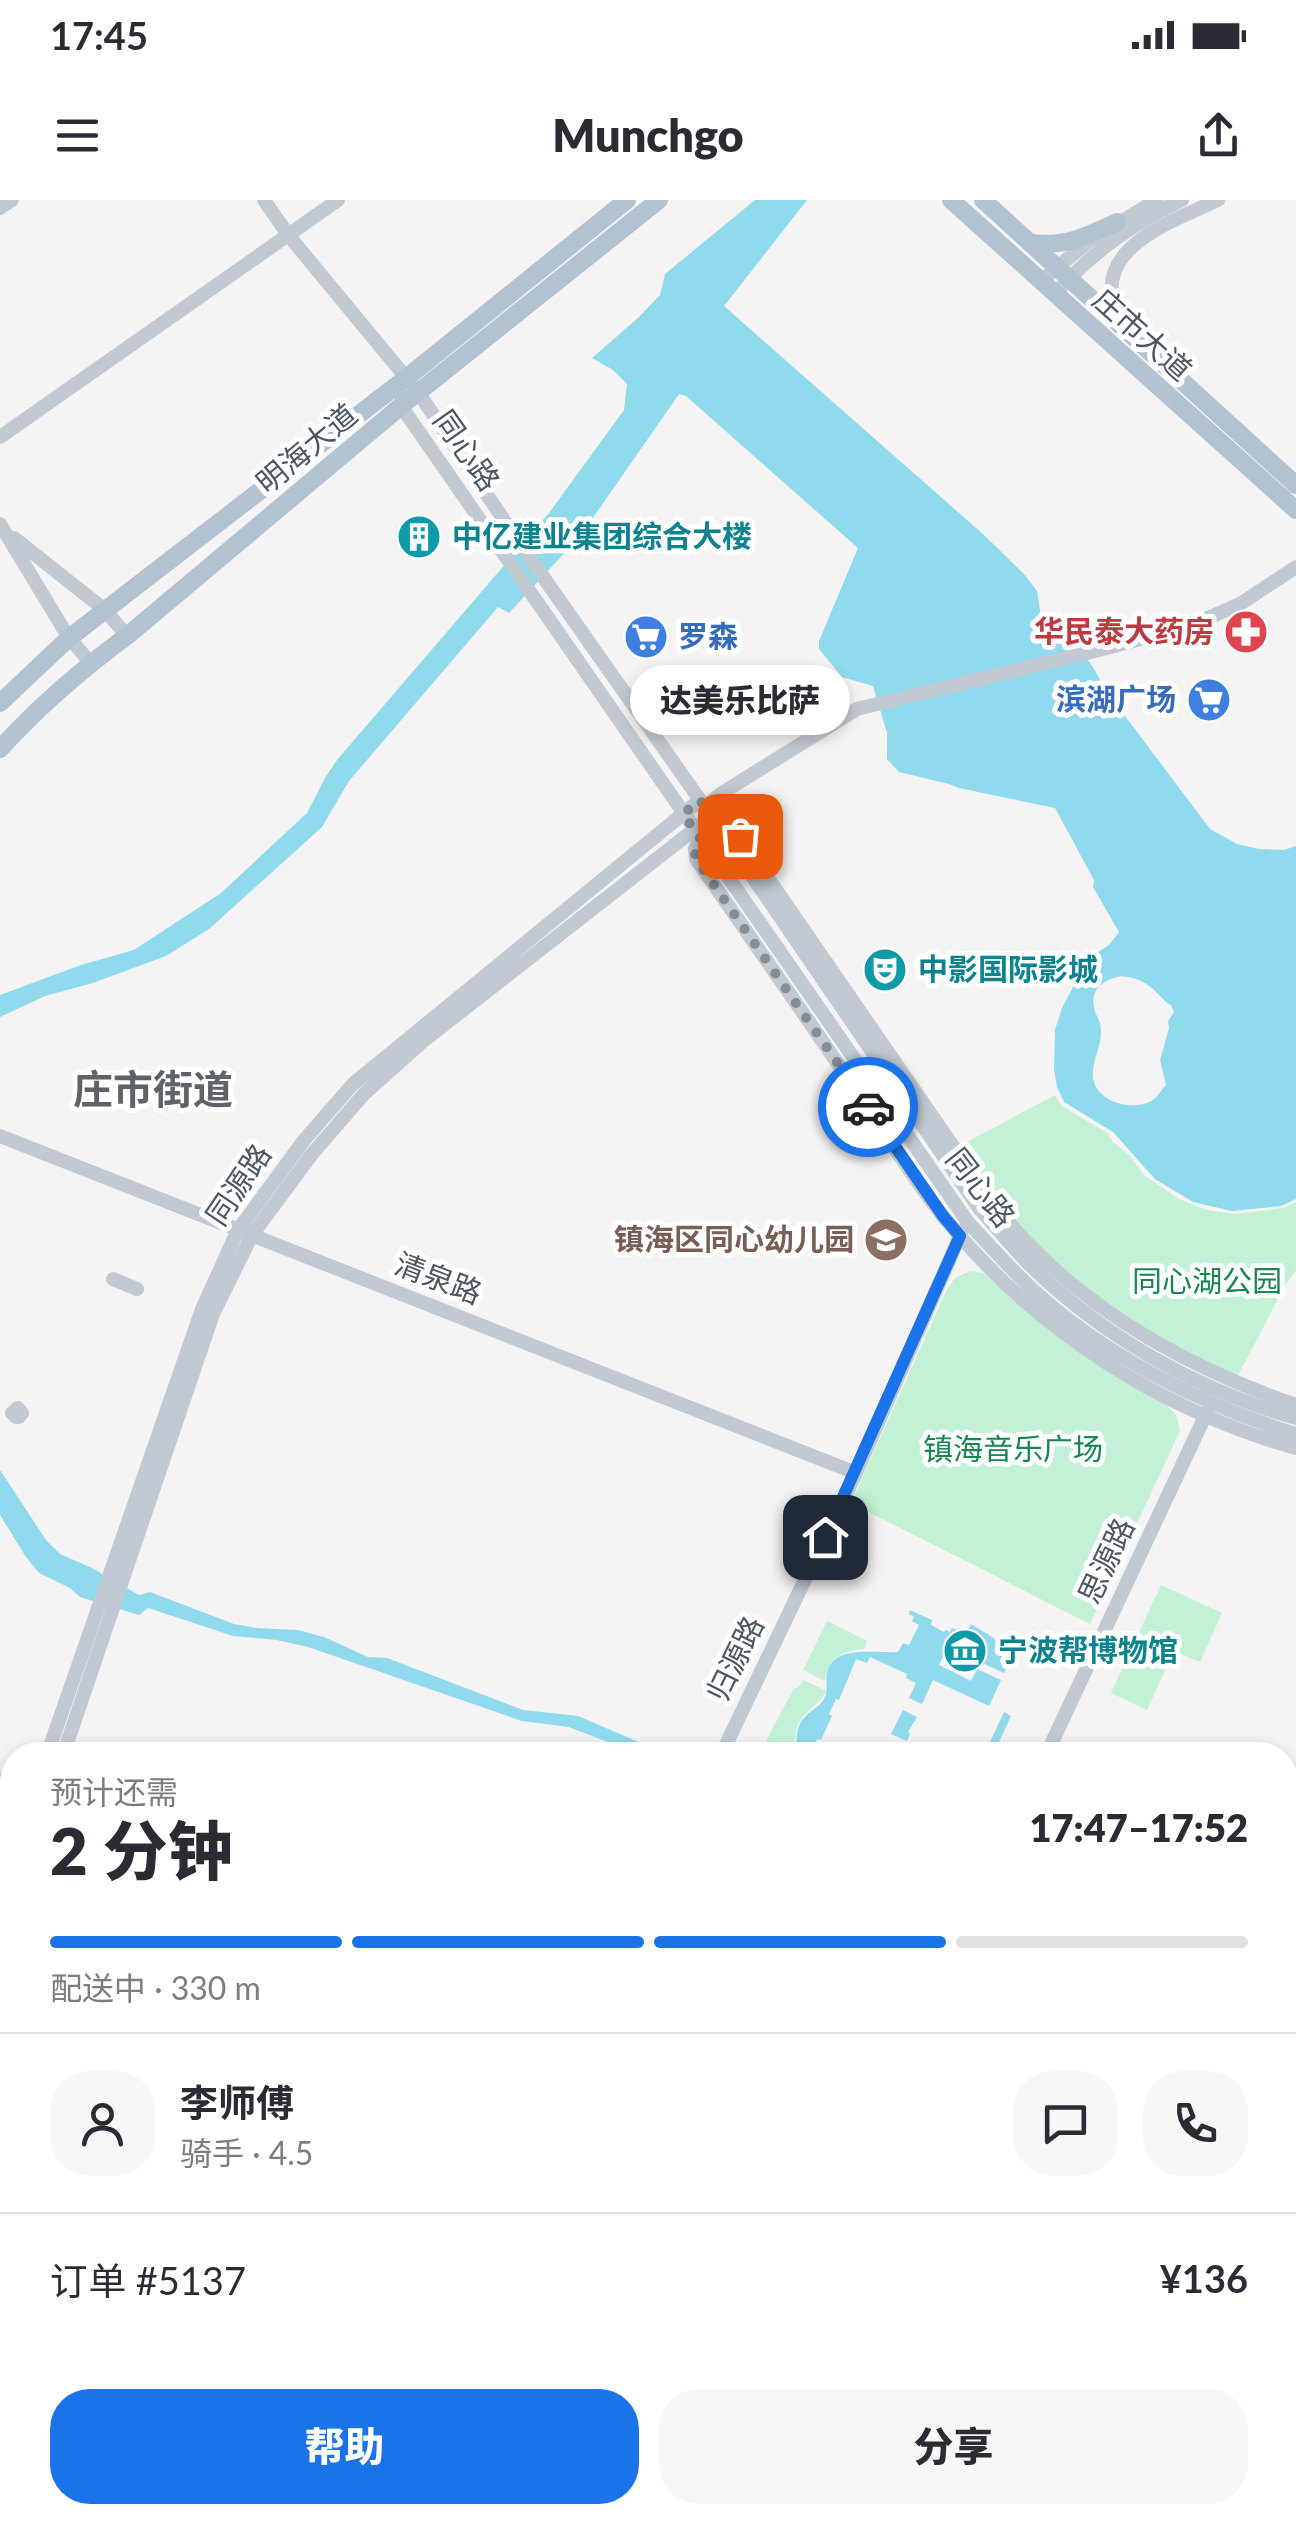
<!DOCTYPE html>
<html lang="zh">
<meta charset="utf-8">
<style>
body{margin:0;font-family:Lato,"Noto Sans SC",sans-serif;background:#f7f7f7;color:#2b2b33;height:100vh;display:flex;flex-direction:column;font-size:38px;white-space:nowrap}
*{box-sizing:border-box;margin:0}
p{font-size:32px;color:#7c7c81}
.icon{flex:none;width:55px;height:55px;fill:none;stroke:currentColor;stroke-width:2;stroke-linecap:round;stroke-linejoin:round}
.map{position:relative;flex:1;overflow:hidden}
.side{position:absolute;left:0px;top:1542px;width:1298px;height:782px;display:flex;flex-direction:column;background:#fff;border-radius:40px 40px 0 0;box-shadow:0 5px 15px #0003}
.side>*{flex:none}
.pin{position:absolute;display:grid;place-items:center;width:85px;height:85px;color:#fff;margin:-42px;border-radius:20px;box-shadow:0 5px 15px #0006}
.courier{position:absolute;display:grid;place-items:center;width:100px;height:100px;margin:-50px;border:8px solid #1a73e8;border-radius:50%;background:#fff;color:#222;box-shadow:0 2px 12px #0007}
.bubble{position:absolute;height:70px;border-radius:35px;background:#fff;box-shadow:0 5px 15px #0003;font-size:32px;font-weight:800;line-height:70px;text-align:center}
.summary em{font-style:normal;font-weight:800}
.summary div{display:flex;flex-direction:column-reverse}
.summary{display:flex;align-items:center;justify-content:space-between;height:170px;padding:0 50px}
h1{font-size:65px;font-weight:800;line-height:75px}
.bar{display:grid;grid-template-columns:repeat(4,1fr);gap:15px 10px;align-content:center;height:120px;padding:0 50px}
.bar i{height:12px;border-radius:8px;background:#e1e1e2}
.bar .active{background:#1a73e8}
.bar p{grid-column:span 4}
.line{display:flex;align-items:center;gap:25px;padding:0 50px;border-top:2px solid #e1e1e2}
.line div{flex:1}
.round{display:grid;place-items:center;flex:none;width:105px;height:105px;border-radius:40px;background:#f7f7f7}
.button{display:flex;gap:20px;margin-top:auto;padding:20px 50px}
.button a{flex:1;height:115px;border-radius:40px;background:#1a73e8;color:#fff;font-size:40px;font-weight:800;line-height:115px;text-align:center}
.button a+a{background:#f7f7f7;color:#2b2b33}
.status{display:flex;justify-content:space-between;align-items:center;height:70px;padding:0 50px;background:#fff;direction:ltr}
.status svg{height:28px;fill:currentColor}
header{display:flex;justify-content:space-between;align-items:center;height:130px;padding:0 50px;background:#fff;font-size:45px;font-weight:800}
.map>svg:first-child{display:block}
.green{fill:#c3f1d5}
.water{fill:#90daee;fill-rule:evenodd}
.lines{fill:none;stroke-linecap:round;stroke-linejoin:round}
.minor{stroke:#c1cad2;stroke-width:14}
.major{stroke:#b3c2d1;stroke-width:18}
.rail{stroke:#b5b8bd;stroke-width:2.5}
.done{stroke:#868d94;stroke-width:10;stroke-dasharray:0 18}
.route{stroke:#1a73e8;stroke-width:12}
.labels{text-anchor:middle;stroke-width:10;stroke-linejoin:round;paint-order:stroke}
.street-label{font-size:30px;fill:#4a5661;stroke:#fff}
.culture-label{font-size:30px;font-weight:bold;fill:#0d838f;stroke:#fff;text-anchor:start}
.health-label{font-size:30px;font-weight:bold;fill:#be3a42;stroke:#fff;text-anchor:end}
.shop-label{font-size:30px;font-weight:bold;fill:#366cbe;stroke:#fff;text-anchor:start}
.education-label{font-size:30px;font-weight:bold;fill:#785e54;stroke:#fff;text-anchor:end}
.park-label{font-size:30px;fill:#17864f;stroke:#fff}
.district-label{font-size:40px;font-weight:bold;fill:#5f6368;stroke:#fff}
</style>
<div class="status"><b>17:45</b><svg viewBox="0 0 49 12"><path d="M0 12V9h3v3zM5 12V6h3v6zM10 12V3h3v9zM15 12V0h3v12zM26 1h20v11H26zM47 4h2v5h-2z"/></svg></div>
<header><svg class="icon" aria-label="menu" viewBox="0 0 24 24"><path d="M4 6h16M4 12h16M4 18h16"/></svg>Munchgo<svg class="icon" aria-label="share" viewBox="0 0 24 24"><path d="M12 15V3M7 8l5-5 5 5M5 13v7h14v-7"/></svg></header>
<div class="map">
<svg width="1296" height="2323" viewBox="0 0 1296 2323">
<rect width="100%" height="100%" fill="#f5f3f3"/>
<g class="green">
<polygon points="1055,895 1062,906 1107,933 1113,942 1130,956 1145,976 1179,999 1207,1010 1236,1014 1283,1008 1296,1002 1296,1070 1285,1085 1238,1176 1179,1149 1092,1095 1057,1064 1006,1011 963,944"/>
<polygon points="970,1071 984,1073 1087,1158 1167,1205 1176,1215 1180,1231 1090,1424 851,1303 947,1089 955,1078"/>
<polygon points="1161,1385 1222,1413 1200,1462 1174,1451 1147,1510 1111,1493"/>
<path d="M827,1421L867,1441L864,1449C842,1451 827,1458 825,1481L803,1470Z"/>
<path d="M803,1480L826,1491C820,1505 805,1510 799,1523C793,1534 796,1546 793,1555L767,1543L766,1541L794,1488H798Z"/>
<polygon points="379,2312 673,2313 668,2323 374,2323"/>
</g>
<g class="water">
<path d="M755,0H807L724,106L984,335L1024,374L1037,391L1043,430C1075,439 1090,458 1104,488L1210,629L1237,644L1259,649L1284,650L1296,646V999L1281,1006L1232,1011L1193,1002L1155,979L1113,932L1064,902L1057,887L1054,869L1055,830L1062,808L1080,774L1098,752L1109,745L1119,732L1093,687L1094,680L1055,608L959,588L949,584L899,572L887,559V533L873,486L842,477L819,449V441L858,348L686,196L679,194L581,335L509,413L498,407L349,581L322,627L209,729L166,756L93,783L45,796L0,817V795L81,765L134,750L221,693L307,613L325,578L337,560L549,313L624,210L627,184L613,170L592,158L638,118L660,95L665,74ZM1121,776C1142,778 1150,785 1164,800C1175,811 1167,797 1174,812L1168,821L1169,828L1160,860L1166,885C1160,891 1157,899 1149,902C1130,911 1094,901 1093,876C1092,860 1102,845 1101,830C1101,821 1095,815 1094,807C1090,788 1105,779 1121,776Z"/>
<polygon points="0,1270 46,1340 60,1354 92,1368 139,1395 150,1392 234,1424 256,1428 298,1430 324,1437 368,1457 387,1458 523,1510 578,1516 669,1555 641,1555 569,1527 522,1521 308,1447 277,1440 233,1436 148,1408 139,1415 80,1397 70,1388 39,1373 26,1357 0,1315"/>
<path d="M910,1410L932,1420L931,1425L944,1432L946,1430L950,1432L952,1428L966,1434L971,1424L1015,1451L1004,1473L980,1462L985,1449L954,1435L939,1465L971,1481L977,1469L1001,1480L989,1506L933,1480L922,1504L909,1498L916,1483L906,1478L907,1474L870,1457L867,1463L856,1459L839,1500L836,1499L829,1514L832,1516L821,1540L817,1539L811,1555H795C798,1542 794,1529 804,1518C809,1512 817,1508 822,1502C830,1492 825,1483 827,1473C833,1444 877,1454 898,1452L903,1443L909,1445L919,1425L912,1421L914,1417L909,1414Z"/>
<polygon points="903,1510 917,1517 908,1532 910,1534 907,1541 891,1534"/>
<polygon points="1004,1512 1011,1516 993,1555 984,1555"/>
<path d="M495,2313H561L577,2318L572,2321C559,2315 551,2312 540,2323H496Z"/>
</g>
<g class="lines">
<g class="minor">
<path d="M264,0L289,36L418,192L520,344L700,600L979,1008C994,1025 1009,1043 1025,1060C1098,1134 1196,1190 1296,1218"/>
<polyline points="0,8 12,0"/>
<polyline points="1041,81 1089,41 1157,0"/>
<path d="M1055,94C1093,51 1131,25 1182,0"/>
<path d="M1121,122C1083,50 1169,23 1218,0"/>
<path d="M402,196L401,206L967,1021C987,1043 1008,1066 1030,1087C1103,1155 1201,1205 1296,1234"/>
<polyline points="0,237 338,0"/>
<polyline points="0,324 69,438 91,463"/>
<polyline points="14,338 105,410 127,436"/>
<polyline points="704,607 722,593 857,509 1107,448 1192,425 1240,404 1296,367"/>
<path d="M715,623L729,626L739,636L988,997C1065,1099 1177,1164 1296,1205"/>
<path d="M700,638L695,649L696,659C748,734 800,808 851,883C883,929 912,978 946,1020C1037,1130 1159,1210 1296,1248"/>
<polyline points="0,936 856,1273"/>
<polyline points="113,1079 137,1089"/>
<polygon points="18,1208 22,1213 19,1217 16,1217 12,1213"/>
<polyline points="47,1555 202,1109 238,1030 305,939 353,884 700,600"/>
<polyline points="63,1555 213,1114 252,1035 312,954 364,894 422,842 700,625"/>
<polyline points="721,1555 856,1273 963,1029"/>
<polyline points="1046,1555 1207,1212"/>
<polyline points="0,1580 12,1576"/>
<polyline points="1285,2083 1296,2088"/>
<polyline points="357,2323 362,2312"/>
<polyline points="687,2323 691,2312"/>
</g>
<g class="major">
<polyline points="951,0 1296,310"/>
<polyline points="983,0 1296,285"/>
<path d="M1030,43C1066,47 1085,37 1117,22"/>
<polyline points="0,503 69,438 405,179 627,0"/>
<path d="M0,549C38,507 81,470 127,436L401,206L659,0"/>
<polyline points="0,1588 12,1591"/>
<polyline points="0,1612 12,1616"/>
<polyline points="1285,1674 1296,1672"/>
<polyline points="1285,1700 1296,1699"/>
<polyline points="0,2279 12,2286"/>
<polyline points="66,2312 84,2323"/>
</g>
<polyline class="rail" points="0,2314 18,2323"/>
</g>
<g class="lines">
<polyline class="done" points="740,636 729,626 715,623 700,600 683,614 700,638 694,649 696,659 868,907"/>
<polyline class="route" points="825,1337 960,1036 943,1016 868,907"/>
</g>
<defs>
<symbol id="building-disc" viewBox="-11 -11 22 22"><circle r="9.5" fill="#0f9aa8" stroke="#fff"/><path d="M-4-6H4V6H1V3H-1V6H-4ZM-2.5-4.3h1.7v1.8h-1.7ZM.8-4.3h1.7v1.8H.8ZM-2.5-1h1.7V.8h-1.7ZM.8-1h1.7V.8H.8Z" fill="#fff"/></symbol>
<symbol id="pharmacy-disc" viewBox="-11 -11 22 22"><circle r="9.5" fill="#e0444e" stroke="#fff"/><path d="M-2-6h4v4h4v4h-4v4h-4v-4h-4v-4h4Z" fill="#fff"/></symbol>
<symbol id="supermarket-disc" viewBox="-11 -11 22 22"><circle r="9.5" fill="#3f7fe0" stroke="#fff"/><path d="M-6-5.5h2.5l.6 2H6L4.5 2H-2.5L-4.4-4H-6ZM-1.5 3.2a1.3 1.3 0 1 0 .1 0ZM3 3.2a1.3 1.3 0 1 0 .1 0Z" fill="#fff"/></symbol>
<symbol id="theatre-disc" viewBox="-11 -11 22 22"><circle r="9.5" fill="#0f9aa8" stroke="#fff"/><path d="M-5-5.5Q0-4 5-5.5V0Q5 5 0 6Q-5 5-5 0ZM-3.3-2.5H-1v1.5H-3.3ZM1-2.5H3.3v1.5H1ZM-2.8 1Q0 5.5 2.8 1Z" fill="#fff"/></symbol>
<symbol id="school-disc" viewBox="-11 -11 22 22"><circle r="9.5" fill="#8d6e63" stroke="#fff"/><path d="M0-5L7-2L0 1L-7-2ZM-4 1L0 2.5L4 1V4Q0 6-4 4Z" fill="#fff"/></symbol>
<symbol id="museum-disc" viewBox="-11 -11 22 22"><circle r="9.5" fill="#0f9aa8" stroke="#fff"/><path d="M0-6L6-3V-2H-6V-3ZM-5-1h2V3h-2ZM-1-1h2V3h-2ZM3-1h2V3H3ZM-6 4H6V6H-6Z" fill="#fff"/></symbol>
</defs>
<g fill-rule="evenodd">
<use href="#building-disc" x="394" y="312" width="50" height="50"/>
<use href="#pharmacy-disc" x="1221" y="407" width="50" height="50"/>
<use href="#supermarket-disc" x="621" y="412" width="50" height="50"/>
<use href="#supermarket-disc" x="1184" y="475" width="50" height="50"/>
<use href="#theatre-disc" x="860" y="745" width="50" height="50"/>
<use href="#school-disc" x="861" y="1015" width="50" height="50"/>
<use href="#museum-disc" x="940" y="1426" width="50" height="50"/>
</g>
<g class="labels">
<g class="street-label">
<text transform="translate(1142 135) rotate(42)" y="10">庄市大道</text>
<text transform="translate(307 249) rotate(-40)" y="10">明海大道</text>
<text transform="translate(466 251) rotate(55)" y="10">同心路</text>
<text transform="translate(239 985) rotate(-56)" y="10">同源路</text>
<text transform="translate(980 988) rotate(52)" y="10">同心路</text>
<text transform="translate(438 1079) rotate(21)" y="10">清泉路</text>
<text transform="translate(1107 1361) rotate(-65)" y="10">思源路</text>
<text transform="translate(736 1459) rotate(-64)" y="10">归源路</text>
</g>
<g class="culture-label">
<text x="452" y="347">中亿建业集团综合大楼</text>
<text x="918" y="780">中影国际影城</text>
<text x="998" y="1461">宁波帮博物馆</text>
</g>
<g class="health-label">
<text x="1214" y="442">华民泰大药房</text>
</g>
<g class="shop-label">
<text x="678" y="447">罗森</text>
<text x="1176" y="510" text-anchor="end">滨湖广场</text>
</g>
<g class="education-label">
<text x="854" y="1050">镇海区同心幼儿园</text>
</g>
<g class="park-label">
<text x="1207" y="1092">同心湖公园</text>
<text x="1013" y="1260">镇海音乐广场</text>
</g>
<g class="district-label">
<text x="153" y="904">庄市街道</text>
</g>
</g>
</svg>
<div class="pin" style="left:740px;top:636px;background:#ea580c"><svg class="icon" aria-label="bag" viewBox="0 0 24 24"><path d="M5 8h14l-1 12H6zM9 8a3 3 0 0 1 6 0"/></svg></div>
<div class="pin" style="left:825px;top:1337px;background:#1f2937"><svg class="icon" aria-label="home" viewBox="0 0 24 24"><path d="M3 11l9-7 9 7M6 9v11h12V9"/></svg></div>
<div class="courier" style="left:868px;top:907px"><svg class="icon" aria-label="car" viewBox="0 0 24 24"><path d="M5 17H2v-5l4-1 3-4h7l3 4 3 1v5h-3M9 17h6M6 11h13"/><circle cx="7" cy="17" r="2"/><circle cx="17" cy="17" r="2"/></svg></div>
<div class="bubble" style="left:630px;top:465px;width:220px">达美乐比萨</div>
<section class="side">
<div class="summary"><div><h1>2 分钟</h1><p>预计还需</p></div><em>17:47–17:52</em></div>
<div class="bar"><i class="active"></i><i class="active"></i><i class="active"></i><i></i><p>配送中 · 330 m</p></div>
<div class="line" style="height:180px"><a class="round"><svg class="icon" aria-label="person" viewBox="0 0 24 24"><circle cx="12" cy="8" r="4"/><path d="M4 21q1-7 8-7t8 7"/></svg></a><div><b>李师傅</b><p>骑手 · 4.5</p></div><a class="round"><svg class="icon" aria-label="chat" viewBox="0 0 24 24"><path d="M4 5h16v11H9l-5 4z"/></svg></a><a class="round"><svg class="icon" aria-label="phone" viewBox="0 0 24 24"><path d="M5 4h4l2 5-3 2q2 4 5 5l2-3 5 2v4C11 20 4 13 5 4z"/></svg></a></div>
<div class="line" style="height:130px"><div>订单 #5137</div><b>¥136</b></div>
<div class="button"><a>帮助</a><a>分享</a></div>
</section>
</div>
